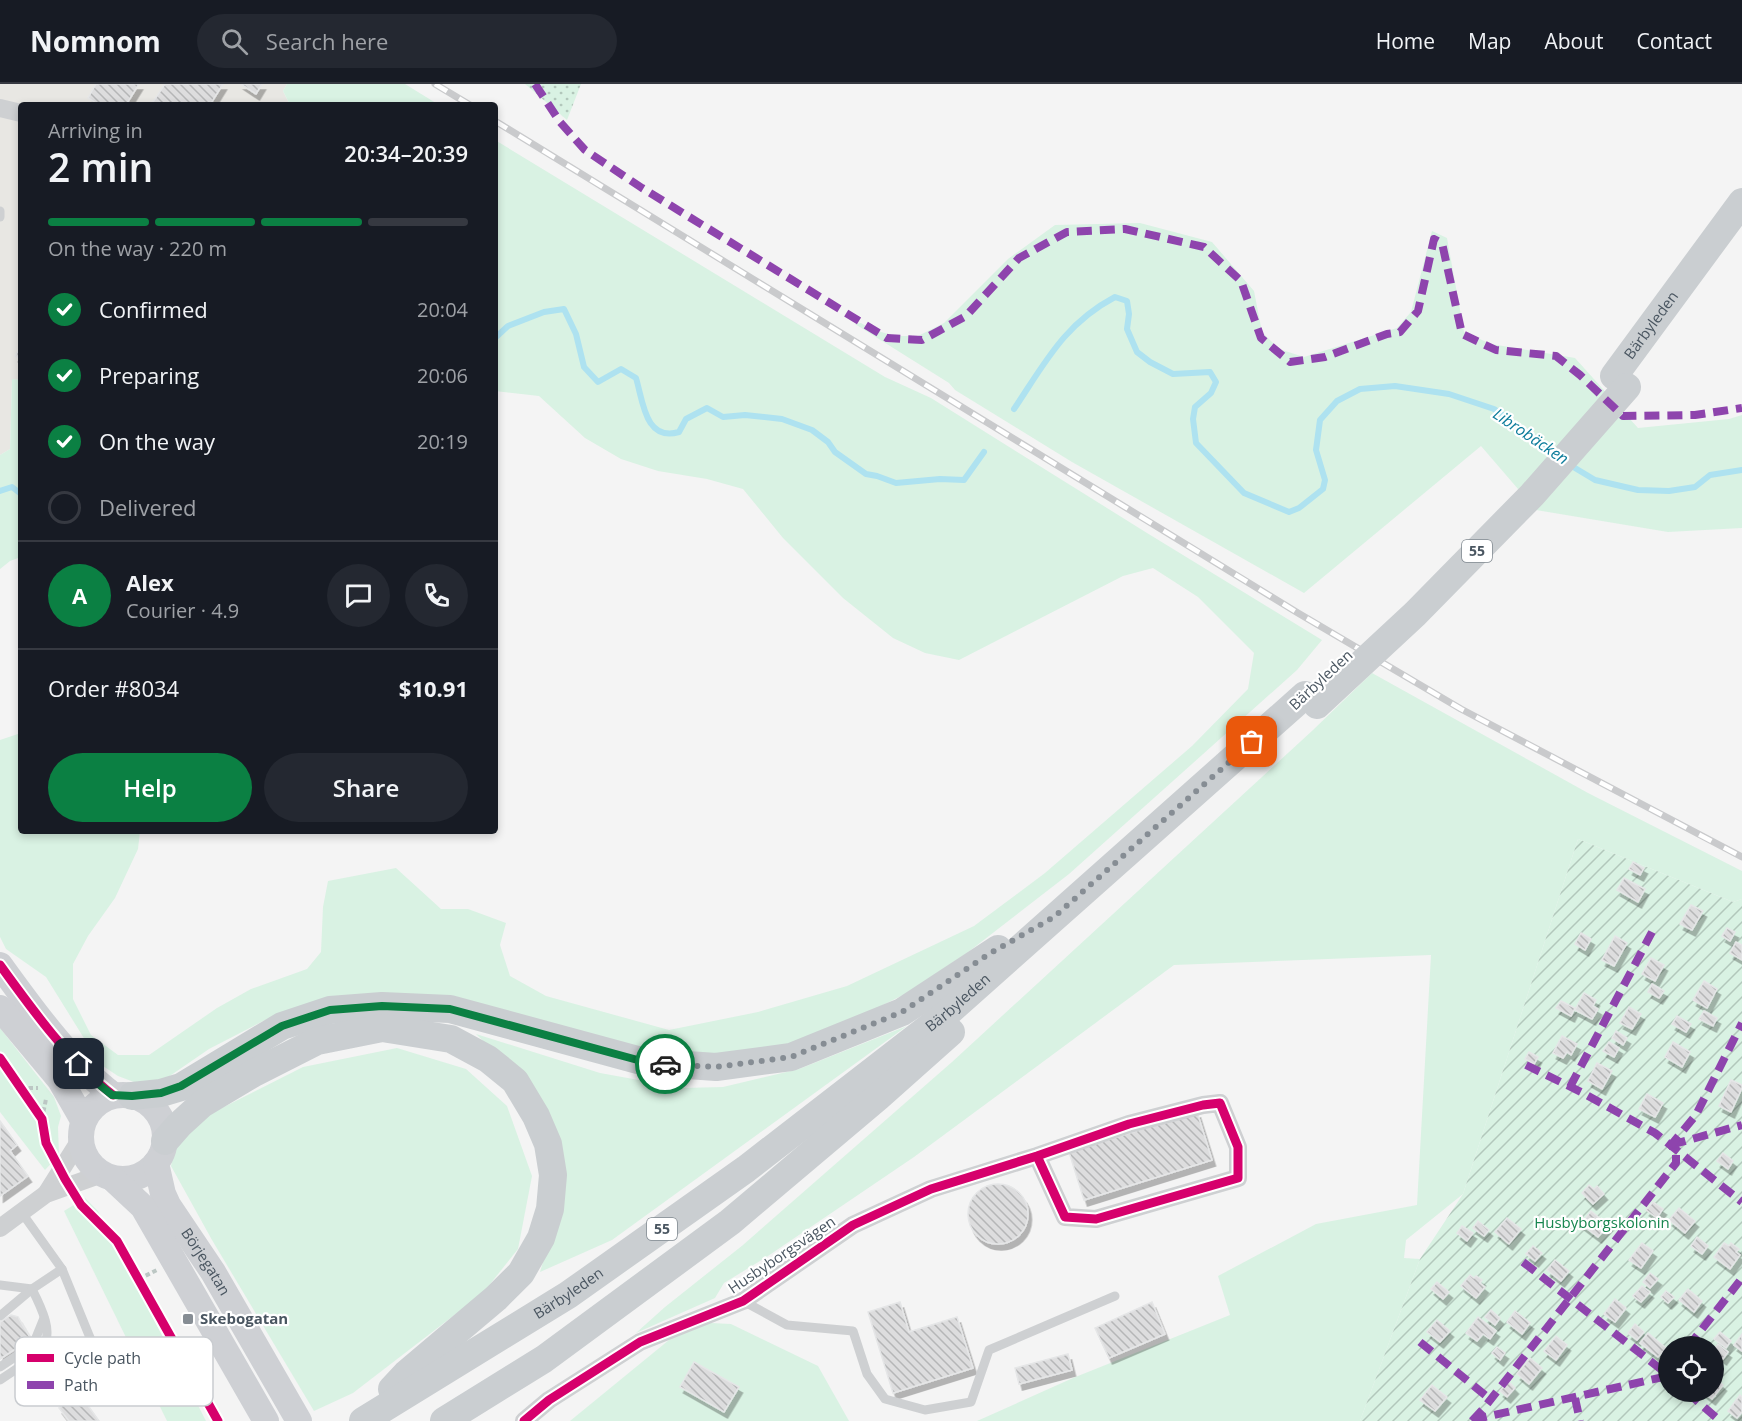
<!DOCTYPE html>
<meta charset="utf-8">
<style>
body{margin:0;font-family:"Open Sans",sans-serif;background:#242831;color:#f1f3f6;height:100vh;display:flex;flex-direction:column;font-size:22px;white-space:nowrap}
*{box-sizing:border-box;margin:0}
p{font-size:20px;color:#9ea1a6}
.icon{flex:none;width:33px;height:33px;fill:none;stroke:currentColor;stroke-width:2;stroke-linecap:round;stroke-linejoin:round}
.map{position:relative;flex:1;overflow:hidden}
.drawer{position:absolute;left:18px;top:18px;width:480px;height:732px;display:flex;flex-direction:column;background:#171b24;border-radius:6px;box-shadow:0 3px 9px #0003}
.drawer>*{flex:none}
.tools{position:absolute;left:1658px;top:1252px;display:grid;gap:12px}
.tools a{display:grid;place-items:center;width:66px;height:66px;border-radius:50%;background:#171b24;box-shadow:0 3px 9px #0003;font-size:30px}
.pin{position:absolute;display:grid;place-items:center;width:51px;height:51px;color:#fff;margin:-26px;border-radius:12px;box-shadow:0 3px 9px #0006}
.courier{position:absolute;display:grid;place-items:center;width:60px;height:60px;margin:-30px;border:4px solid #0b8043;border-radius:50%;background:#fff;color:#222;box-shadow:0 2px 8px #0007}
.headline em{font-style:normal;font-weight:600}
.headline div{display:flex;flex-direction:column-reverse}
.headline{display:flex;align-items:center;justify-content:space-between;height:102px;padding:0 30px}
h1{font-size:39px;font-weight:600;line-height:45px}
.bar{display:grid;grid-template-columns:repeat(4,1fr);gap:9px 6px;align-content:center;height:72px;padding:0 30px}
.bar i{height:8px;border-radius:4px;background:#363941}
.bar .selected{background:#0b8043}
.bar p{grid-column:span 4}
.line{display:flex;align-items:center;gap:15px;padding:0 30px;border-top:2px solid #363941}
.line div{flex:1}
.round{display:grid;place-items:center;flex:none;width:63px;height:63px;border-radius:32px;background:#242831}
ol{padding:0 30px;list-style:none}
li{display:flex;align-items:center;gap:18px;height:66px}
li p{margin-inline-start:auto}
li .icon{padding:6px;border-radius:50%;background:#0b8043;color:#fff;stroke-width:4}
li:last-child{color:#9ea1a6}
li i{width:33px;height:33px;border:3px solid #363941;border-radius:50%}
.button{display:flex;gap:12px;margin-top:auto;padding:12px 30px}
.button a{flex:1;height:69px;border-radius:36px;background:#0b8043;color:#fff;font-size:24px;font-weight:600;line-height:69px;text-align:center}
.button a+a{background:#242831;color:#f1f3f6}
header{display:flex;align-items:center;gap:36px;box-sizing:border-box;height:84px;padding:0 30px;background:#171b24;border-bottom:2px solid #363941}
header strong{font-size:28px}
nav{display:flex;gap:33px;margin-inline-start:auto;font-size:21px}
.search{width:420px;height:54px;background:#242831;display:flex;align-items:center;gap:15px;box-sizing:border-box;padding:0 21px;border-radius:33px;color:#9ea1a6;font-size:22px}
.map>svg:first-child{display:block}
.commercial{fill:#e8e7e3}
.grass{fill:#d9f2e3}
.park{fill:url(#park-dots)}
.garden{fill:url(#garden-furrows);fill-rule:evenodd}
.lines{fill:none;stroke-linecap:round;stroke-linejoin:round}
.stream{stroke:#aee2f0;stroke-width:6}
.building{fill:url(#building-back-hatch);stroke:#e5e6e7;stroke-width:1.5;filter:url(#shadow)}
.path{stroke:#bcc7c4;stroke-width:4;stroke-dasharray:4.5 3;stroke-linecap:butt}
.lane{stroke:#ced0d2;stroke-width:9}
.street{stroke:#ced0d2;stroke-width:18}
.secondary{stroke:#ced0d4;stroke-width:26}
.primary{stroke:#caced1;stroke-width:28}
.rail-casing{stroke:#c9cacc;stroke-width:7}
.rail{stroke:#fff;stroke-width:4.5;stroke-dasharray:14;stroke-linecap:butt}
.primary-bridge{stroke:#caced1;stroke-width:28}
.quiet{stroke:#8e44ad;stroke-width:8;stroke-dasharray:15 8;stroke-linecap:butt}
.cycleway-casing{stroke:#fff;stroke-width:13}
.cycleway{stroke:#d6006c;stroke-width:9}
.done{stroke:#868d94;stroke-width:6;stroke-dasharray:0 10.8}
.route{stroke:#0b8043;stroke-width:8}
.poi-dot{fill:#868d94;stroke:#fff;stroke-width:2}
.labels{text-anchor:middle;stroke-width:4.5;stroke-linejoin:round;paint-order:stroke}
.shield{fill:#fff;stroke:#808990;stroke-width:1.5}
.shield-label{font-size:14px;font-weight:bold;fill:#4a5661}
.street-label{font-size:15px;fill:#4a5661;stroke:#fff}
.park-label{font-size:15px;fill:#17864f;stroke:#fff}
.poi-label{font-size:15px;font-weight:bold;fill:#4a5661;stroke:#fff;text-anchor:start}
.water-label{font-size:16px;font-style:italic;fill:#0c7c9b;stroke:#fff}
.key{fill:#fff;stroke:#c9ccd0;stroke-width:1.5}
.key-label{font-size:16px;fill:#4a5661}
</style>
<header>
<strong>Nomnom</strong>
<div class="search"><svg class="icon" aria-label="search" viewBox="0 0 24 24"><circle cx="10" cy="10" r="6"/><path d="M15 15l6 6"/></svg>Search here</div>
<nav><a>Home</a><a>Map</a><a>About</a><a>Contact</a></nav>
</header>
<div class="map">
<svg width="1742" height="1337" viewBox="0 0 1742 1337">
<defs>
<pattern id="park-dots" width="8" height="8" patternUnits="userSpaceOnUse" patternTransform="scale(1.5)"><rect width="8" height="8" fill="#d9f2e3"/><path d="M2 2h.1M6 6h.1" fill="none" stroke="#b2c7bb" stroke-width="1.8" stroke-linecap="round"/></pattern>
<pattern id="garden-furrows" width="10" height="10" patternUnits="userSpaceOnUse" patternTransform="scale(1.5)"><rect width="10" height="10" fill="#d9f2e3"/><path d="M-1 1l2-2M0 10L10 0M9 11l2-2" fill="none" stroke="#b2c7bb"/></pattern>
<pattern id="building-back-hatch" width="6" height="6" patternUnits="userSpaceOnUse" patternTransform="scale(1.5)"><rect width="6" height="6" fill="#ddddde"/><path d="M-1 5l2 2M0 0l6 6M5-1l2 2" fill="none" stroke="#b5b6b7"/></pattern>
<filter id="shadow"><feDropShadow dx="3.5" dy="6" stdDeviation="0" flood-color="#0004"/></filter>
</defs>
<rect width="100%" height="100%" fill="#f4f4f4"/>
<polygon class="commercial" points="0,0 287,0 283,7 290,21 21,21 21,296 12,295 10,365 0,371"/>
<g class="grass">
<polygon points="287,0 405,0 439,21 290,21 283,7"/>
<polygon points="495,56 885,293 931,314 1147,449 1322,556 1297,586 1069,790 967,869 905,910 857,934 785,966 684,972 624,963 456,918 267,935 209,965 161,998 147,1003 118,992 100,980 46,893 6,865 0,853 0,656 21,649 21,747 140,747 138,765 115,814 88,852 73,880 73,915 91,951 118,971 149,971 217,924 251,905 307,885 321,868 323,823 328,797 396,784 441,825 468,825 506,839 500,861 510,892 546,912 669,946 758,928 847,902 974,842 1045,789 1192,662 1248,605 1254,569 1198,513 1153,484 1123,492 959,576 925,569 893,554 843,514 783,454 743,405 707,395 658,387 621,375 585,354 539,312 495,307"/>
<polygon points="1140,139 1212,158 1254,207 1262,248 1279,265 1304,273 1397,244 1411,228 1432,147 1447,154 1464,248 1491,260 1575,274 1638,344 1729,335 1742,331 1742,444 1668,448 1536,426 1481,362 1304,509 1072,378 955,306 949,299 855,240 861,239 871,245 895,252 918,252 944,239 1008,175 1055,141"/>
<polygon points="12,295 21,296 21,473 10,477 0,485 0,371 10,365"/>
<polygon points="1372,589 1588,709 1742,787 1742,815 1733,818 1578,755 1463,1110 1406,1156 1404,1174 1420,1175 1360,1337 977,1337 1073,1294 1230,1231 1218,1192 1316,1140 1417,1121 1431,871 1174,881 914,1073 765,1174 724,1199 715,1214 636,1249 665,1223 743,1161 952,978 1313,646"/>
<polygon points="907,942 612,1156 540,1188 563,1110 531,1004 476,950 600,989 683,1004 723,1003 799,985"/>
<polygon points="0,944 54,1013 61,1032 58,1043 59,1071 45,1086 0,1028"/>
<polygon points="397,964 466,985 507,1022 532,1092 518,1165 483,1209 353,1309 314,1327 212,1156 171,1082 176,1059 210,1030 303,983"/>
<polygon points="85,1114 98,1127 206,1337 167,1337 64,1127"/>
<polygon points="691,1238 731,1240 818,1282 849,1337 570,1337"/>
</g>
<polygon class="park" points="525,0 581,0 567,36"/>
<path class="garden" d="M1578,755L1733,818L1742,815V1337H1360L1420,1175L1463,1110ZM1668,1263H1713V1308H1668Z"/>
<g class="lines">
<g class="stream">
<path d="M495,254L508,242L544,228L564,225L576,250L584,283L598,298L621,285L636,294C643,317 645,358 679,348L686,335L707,324L723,333L745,331L782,335L812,346L828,358L835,368L866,390L877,392L896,399L940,395L964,396L984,368"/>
<path d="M1014,325C1045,279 1064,240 1115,213L1127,217L1129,230L1127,245L1137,268L1150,278L1173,290L1210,288L1216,298L1211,309L1195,323L1193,335L1196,359L1244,409L1289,428L1299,424L1323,405L1325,396L1316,366L1320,336L1337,317L1360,305L1395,302L1449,310L1494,325L1557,371"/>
<polyline points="1570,381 1595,396 1638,406 1669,407 1695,403 1710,391 1742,386"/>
<polyline points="0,407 12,403 21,410"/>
</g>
</g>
<g class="building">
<polygon points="96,0 139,0 126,21 99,21 88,14"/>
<polygon points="165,0 223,0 210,21 151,21"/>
<polygon points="241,0 262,0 256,10"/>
<polygon points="21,262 21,275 15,272"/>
<polygon points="1633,778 1644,784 1640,791 1629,785"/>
<polygon points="1624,794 1645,805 1638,818 1617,806"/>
<polygon points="1691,821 1703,827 1692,846 1680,840"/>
<polygon points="1727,844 1735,848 1730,857 1722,852"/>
<polygon points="1581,849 1591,855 1585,866 1575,860"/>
<polygon points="1615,852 1627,859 1614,882 1602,876"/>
<polygon points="1736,858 1742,861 1742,876 1730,869"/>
<polygon points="1651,874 1664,881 1655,897 1642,890"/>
<polygon points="1704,897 1717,905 1707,924 1693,916"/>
<polygon points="1652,900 1664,907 1659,914 1648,908"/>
<polygon points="1584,909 1596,916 1593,922 1598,925 1592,935 1575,926"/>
<polygon points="1561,917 1575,924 1571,932 1556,924"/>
<polygon points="1629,923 1641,930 1632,945 1620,939"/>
<polygon points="1704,927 1717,934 1713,942 1699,935"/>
<polygon points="1677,932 1691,940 1686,948 1672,940"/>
<polygon points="1616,947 1627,954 1623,961 1612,954"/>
<polygon points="1562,952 1577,960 1571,971 1567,968 1563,974 1553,969"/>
<polygon points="1609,958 1619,964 1614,973 1603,967"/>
<polygon points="1673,958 1690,968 1682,983 1665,973"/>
<polygon points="1529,968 1538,973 1534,980 1525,975"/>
<polygon points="1597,979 1612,987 1602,1005 1588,997"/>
<polygon points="1731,996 1742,1001 1742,1004 1731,1028 1719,1022"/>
<polygon points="1647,1010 1663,1019 1655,1033 1639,1025"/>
<polygon points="1197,1028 1212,1076 1084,1116 1069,1068"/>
<polygon points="0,1037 17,1061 10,1067 28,1092 0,1112"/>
<polygon points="1723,1069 1733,1077 1728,1085 1717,1077"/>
<circle cx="998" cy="1130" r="30"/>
<polygon points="1589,1101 1594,1105 1597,1102 1604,1110 1593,1120 1582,1109"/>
<polygon points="1653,1118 1663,1125 1657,1134 1646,1126"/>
<polygon points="1679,1124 1695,1137 1685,1149 1669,1136"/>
<polygon points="1591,1127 1608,1141 1598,1153 1581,1140"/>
<polygon points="1507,1134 1521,1145 1509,1160 1495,1148"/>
<polygon points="1478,1137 1489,1146 1484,1152 1473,1144"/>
<polygon points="1462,1142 1473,1149 1467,1157 1457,1149"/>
<polygon points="1697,1153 1708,1162 1702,1170 1691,1162"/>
<polygon points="1642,1159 1653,1167 1641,1184 1629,1176"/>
<polygon points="1724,1159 1729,1162 1731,1159 1739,1165 1736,1168 1740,1171 1730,1185 1714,1173"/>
<polygon points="1533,1162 1542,1169 1535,1177 1526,1170"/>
<polygon points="1555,1176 1569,1187 1561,1197 1547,1186"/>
<polygon points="1650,1189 1658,1195 1650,1204 1643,1198"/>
<polygon points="1470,1191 1474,1194 1476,1192 1482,1196 1480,1199 1485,1203 1476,1214 1461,1202"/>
<polygon points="1437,1198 1449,1208 1443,1215 1431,1205"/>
<polygon points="1642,1202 1650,1208 1641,1218 1633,1212"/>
<polygon points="1688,1205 1702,1217 1694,1228 1679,1216"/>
<polygon points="1666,1207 1674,1213 1668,1219 1661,1213"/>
<polygon points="1615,1215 1626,1224 1615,1238 1604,1230"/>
<polygon points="900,1218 909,1248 957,1233 973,1284 893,1309 868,1228"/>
<polygon points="1152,1218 1165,1250 1109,1274 1095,1244"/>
<polygon points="1491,1226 1500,1234 1495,1241 1485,1233"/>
<polygon points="1515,1227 1530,1239 1522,1250 1507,1238"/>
<polygon points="11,1231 18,1233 31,1255 0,1275 0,1238"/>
<polygon points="1478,1233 1496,1247 1490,1255 1483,1250 1477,1257 1466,1249"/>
<polygon points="1437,1236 1450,1247 1440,1258 1427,1248"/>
<polygon points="1635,1240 1644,1248 1637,1256 1628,1249"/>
<polygon points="1720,1248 1731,1257 1726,1264 1714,1255"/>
<polygon points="1648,1249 1666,1264 1658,1273 1640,1259"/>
<polygon points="1742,1250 1742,1267 1734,1261"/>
<polygon points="1556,1252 1567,1261 1556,1276 1544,1267"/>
<polygon points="1718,1260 1728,1268 1723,1275 1713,1267"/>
<polygon points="1497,1263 1505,1269 1500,1276 1492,1269"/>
<polygon points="1068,1270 1072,1286 1019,1300 1015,1284"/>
<polygon points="1530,1274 1542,1284 1529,1300 1517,1290"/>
<polygon points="694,1278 739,1303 724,1328 680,1303"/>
<polygon points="1713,1292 1723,1301 1712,1315 1703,1308 1713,1308"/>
<polygon points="1508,1297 1515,1304 1507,1313 1500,1307"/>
<polygon points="1432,1301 1447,1313 1435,1327 1420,1316"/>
<polygon points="79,1309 99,1337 69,1337 59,1324"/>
<polygon points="1740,1311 1742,1313 1742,1328 1737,1334 1728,1327"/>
</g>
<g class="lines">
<g class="path">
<polyline points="21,1004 38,1004"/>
<polyline points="42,1035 46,1015"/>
<polyline points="139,1195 157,1186"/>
</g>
<g class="lane">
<polyline points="0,127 0,133"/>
<polyline points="22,1129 62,1185 93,1261 102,1313"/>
<polyline points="0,1201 32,1205"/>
<polyline points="743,1217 787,1241 853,1247 867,1290 885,1315 925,1326 971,1318 989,1266 1115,1212"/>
<polyline points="0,1232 32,1205 62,1185"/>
<polyline points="0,1283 33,1261 44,1234"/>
<path d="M0,1296C47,1264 61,1262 32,1205"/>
</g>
<g class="street">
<polyline points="0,24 21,29"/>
<polyline points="46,1110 80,1056"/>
<polyline points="0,1144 46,1110 102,1090"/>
<polyline points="524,1337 549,1316 640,1258 743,1217 853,1141 931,1105 1037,1072 1129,1040 1203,1021 1220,1019 1238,1063 1238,1094 1096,1135 1065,1133 1037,1072"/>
</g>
<g class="secondary">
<path d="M0,881C31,924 70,978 113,1011"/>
<polyline points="0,924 60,996 83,1036"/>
<circle cx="123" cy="1053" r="42"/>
<path id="s1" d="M156,1079L163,1110L168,1121L213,1188L299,1337"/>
<polyline points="112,1094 143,1123 266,1337"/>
</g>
<g class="primary">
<path id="s2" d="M1614,292L1742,118"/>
<polyline points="132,1012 161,1009 181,1003 282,942 330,926 382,922 450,925 645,978 716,983 791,973 902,928 998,865"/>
<polyline points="165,1057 179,1041 202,1020 254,989 317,957 382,944 451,955 488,975 515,997 536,1032 548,1060 553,1091 550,1125 541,1154 521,1189 496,1214 406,1290 392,1305"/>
<path id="s3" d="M363,1337L568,1211L746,1085L945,931L1305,611"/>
<polyline points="444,1337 544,1275 730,1138 878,1013 951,948"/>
</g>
<defs>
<g id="rail">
<polyline points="435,0 470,21"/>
<polyline points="495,37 1298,529 1461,625 1742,773"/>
</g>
</defs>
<use href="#rail" class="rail-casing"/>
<use href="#rail" class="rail"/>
<polyline class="primary-bridge" points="1317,621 1415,530 1532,411 1627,303"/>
<g class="quiet">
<polyline points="535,0 560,38 585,66 642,104 887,254 922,256 966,232 1019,174 1067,148 1125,145 1204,163 1241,197 1261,254 1290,278 1325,273 1387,250 1400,248 1418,227 1434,155 1442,159 1462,250 1496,266 1556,272 1580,291 1623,332 1695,331 1742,324"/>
<polyline points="1526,981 1583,1009 1655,1049 1742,1118"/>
<polyline points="1570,1003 1652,848"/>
<polyline points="1671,1061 1742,1041"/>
<polyline points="1523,1178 1667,1290 1668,1289"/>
<polyline points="1420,1258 1490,1315"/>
<polyline points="1688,1263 1742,1194"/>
<polyline points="1687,1308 1720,1337"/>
<polyline points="1575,1314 1580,1337"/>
<polyline points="1472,1336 1668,1292"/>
<polyline points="1472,1337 1484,1324 1676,1079 1676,1069 1671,1061 1696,1031 1742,939"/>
</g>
<defs>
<g id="cycleway">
<path d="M0,881C31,924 70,978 113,1011"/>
<polyline points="0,974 42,1035 46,1059 65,1095 81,1121 117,1157 218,1337"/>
<polyline points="524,1337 549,1316 640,1258 743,1217 853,1141 931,1105 1037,1072 1129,1040 1203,1021 1220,1019 1238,1063 1238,1094 1096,1135 1065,1133 1037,1072"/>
</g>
</defs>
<use href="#cycleway" class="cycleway-casing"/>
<use href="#cycleway" class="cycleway"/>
</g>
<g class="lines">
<polyline class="done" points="665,980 716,983 791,973 902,928 989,870 1054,833 1252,658"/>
<polyline class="route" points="79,980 96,998 112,1011 132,1012 161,1009 181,1002 282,942 330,926 382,922 450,925 645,978 665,980"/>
</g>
<rect class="poi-dot" x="182" y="1229" width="12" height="12" rx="3"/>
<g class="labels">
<g class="shield">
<rect x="1462" y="456" width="30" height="22" rx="4.5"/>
<rect x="647" y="1134" width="30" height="22" rx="4.5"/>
</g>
<g class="shield-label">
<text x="1477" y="472">55</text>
<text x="662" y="1150">55</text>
</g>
<g class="street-label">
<text dy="5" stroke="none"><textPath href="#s2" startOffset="63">Bärbyleden</textPath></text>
<text transform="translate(1321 596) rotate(-43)" y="5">Bärbyleden</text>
<text dy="5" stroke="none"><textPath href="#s3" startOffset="728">Bärbyleden</textPath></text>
<text transform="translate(782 1171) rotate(-34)" y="5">Husbyborgsvägen</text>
<text dy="5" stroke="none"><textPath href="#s1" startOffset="112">Börjegatan</textPath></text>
<text dy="5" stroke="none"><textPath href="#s3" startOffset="242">Bärbyleden</textPath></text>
</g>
<g class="park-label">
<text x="1602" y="1144">Husbyborgskolonin</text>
</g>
<g class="poi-label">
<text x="200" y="1240">Skebogatan</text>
</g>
<g class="water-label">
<text transform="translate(1531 352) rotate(34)" y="6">Librobäcken</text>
</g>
</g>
<rect x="15" y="1253" width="198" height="69" rx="9" class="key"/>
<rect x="27" y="1270" width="27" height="8" fill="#d6006c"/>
<rect x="27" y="1297" width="27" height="8" fill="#8e44ad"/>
<g class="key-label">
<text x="64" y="1280">Cycle path</text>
<text x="64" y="1307">Path</text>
</g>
</svg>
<div class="tools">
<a><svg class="icon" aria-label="locate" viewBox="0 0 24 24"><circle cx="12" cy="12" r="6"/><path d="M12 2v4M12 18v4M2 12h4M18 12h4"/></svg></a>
</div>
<div class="pin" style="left:1252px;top:658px;background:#ea580c"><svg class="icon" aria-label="bag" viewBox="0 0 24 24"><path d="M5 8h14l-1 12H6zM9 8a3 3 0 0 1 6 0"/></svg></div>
<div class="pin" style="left:79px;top:980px;background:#1f2937"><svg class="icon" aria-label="home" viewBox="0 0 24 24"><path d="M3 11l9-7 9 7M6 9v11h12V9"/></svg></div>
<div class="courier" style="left:665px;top:980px"><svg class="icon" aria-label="car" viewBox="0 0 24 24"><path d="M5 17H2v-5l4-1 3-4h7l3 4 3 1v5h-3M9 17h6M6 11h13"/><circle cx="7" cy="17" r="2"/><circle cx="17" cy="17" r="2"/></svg></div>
<section class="drawer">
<div class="headline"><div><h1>2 min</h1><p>Arriving in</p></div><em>20:34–20:39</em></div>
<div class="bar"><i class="selected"></i><i class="selected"></i><i class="selected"></i><i></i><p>On the way · 220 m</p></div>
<ol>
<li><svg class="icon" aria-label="check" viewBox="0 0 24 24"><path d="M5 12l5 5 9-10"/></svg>Confirmed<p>20:04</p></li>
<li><svg class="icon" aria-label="check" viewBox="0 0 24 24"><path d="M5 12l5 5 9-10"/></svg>Preparing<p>20:06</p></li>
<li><svg class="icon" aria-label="check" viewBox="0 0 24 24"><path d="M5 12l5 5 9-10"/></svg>On the way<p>20:19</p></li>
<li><i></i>Delivered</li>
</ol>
<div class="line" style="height:108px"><b class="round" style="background:#0b8043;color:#fff">A</b><div><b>Alex</b><p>Courier · 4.9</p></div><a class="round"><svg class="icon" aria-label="chat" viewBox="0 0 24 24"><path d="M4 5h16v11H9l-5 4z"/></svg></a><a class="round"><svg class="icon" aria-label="phone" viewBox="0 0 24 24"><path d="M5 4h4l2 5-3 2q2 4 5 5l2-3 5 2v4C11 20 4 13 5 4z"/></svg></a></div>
<div class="line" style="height:78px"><div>Order #8034</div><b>$10.91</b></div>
<div class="button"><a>Help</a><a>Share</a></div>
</section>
</div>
